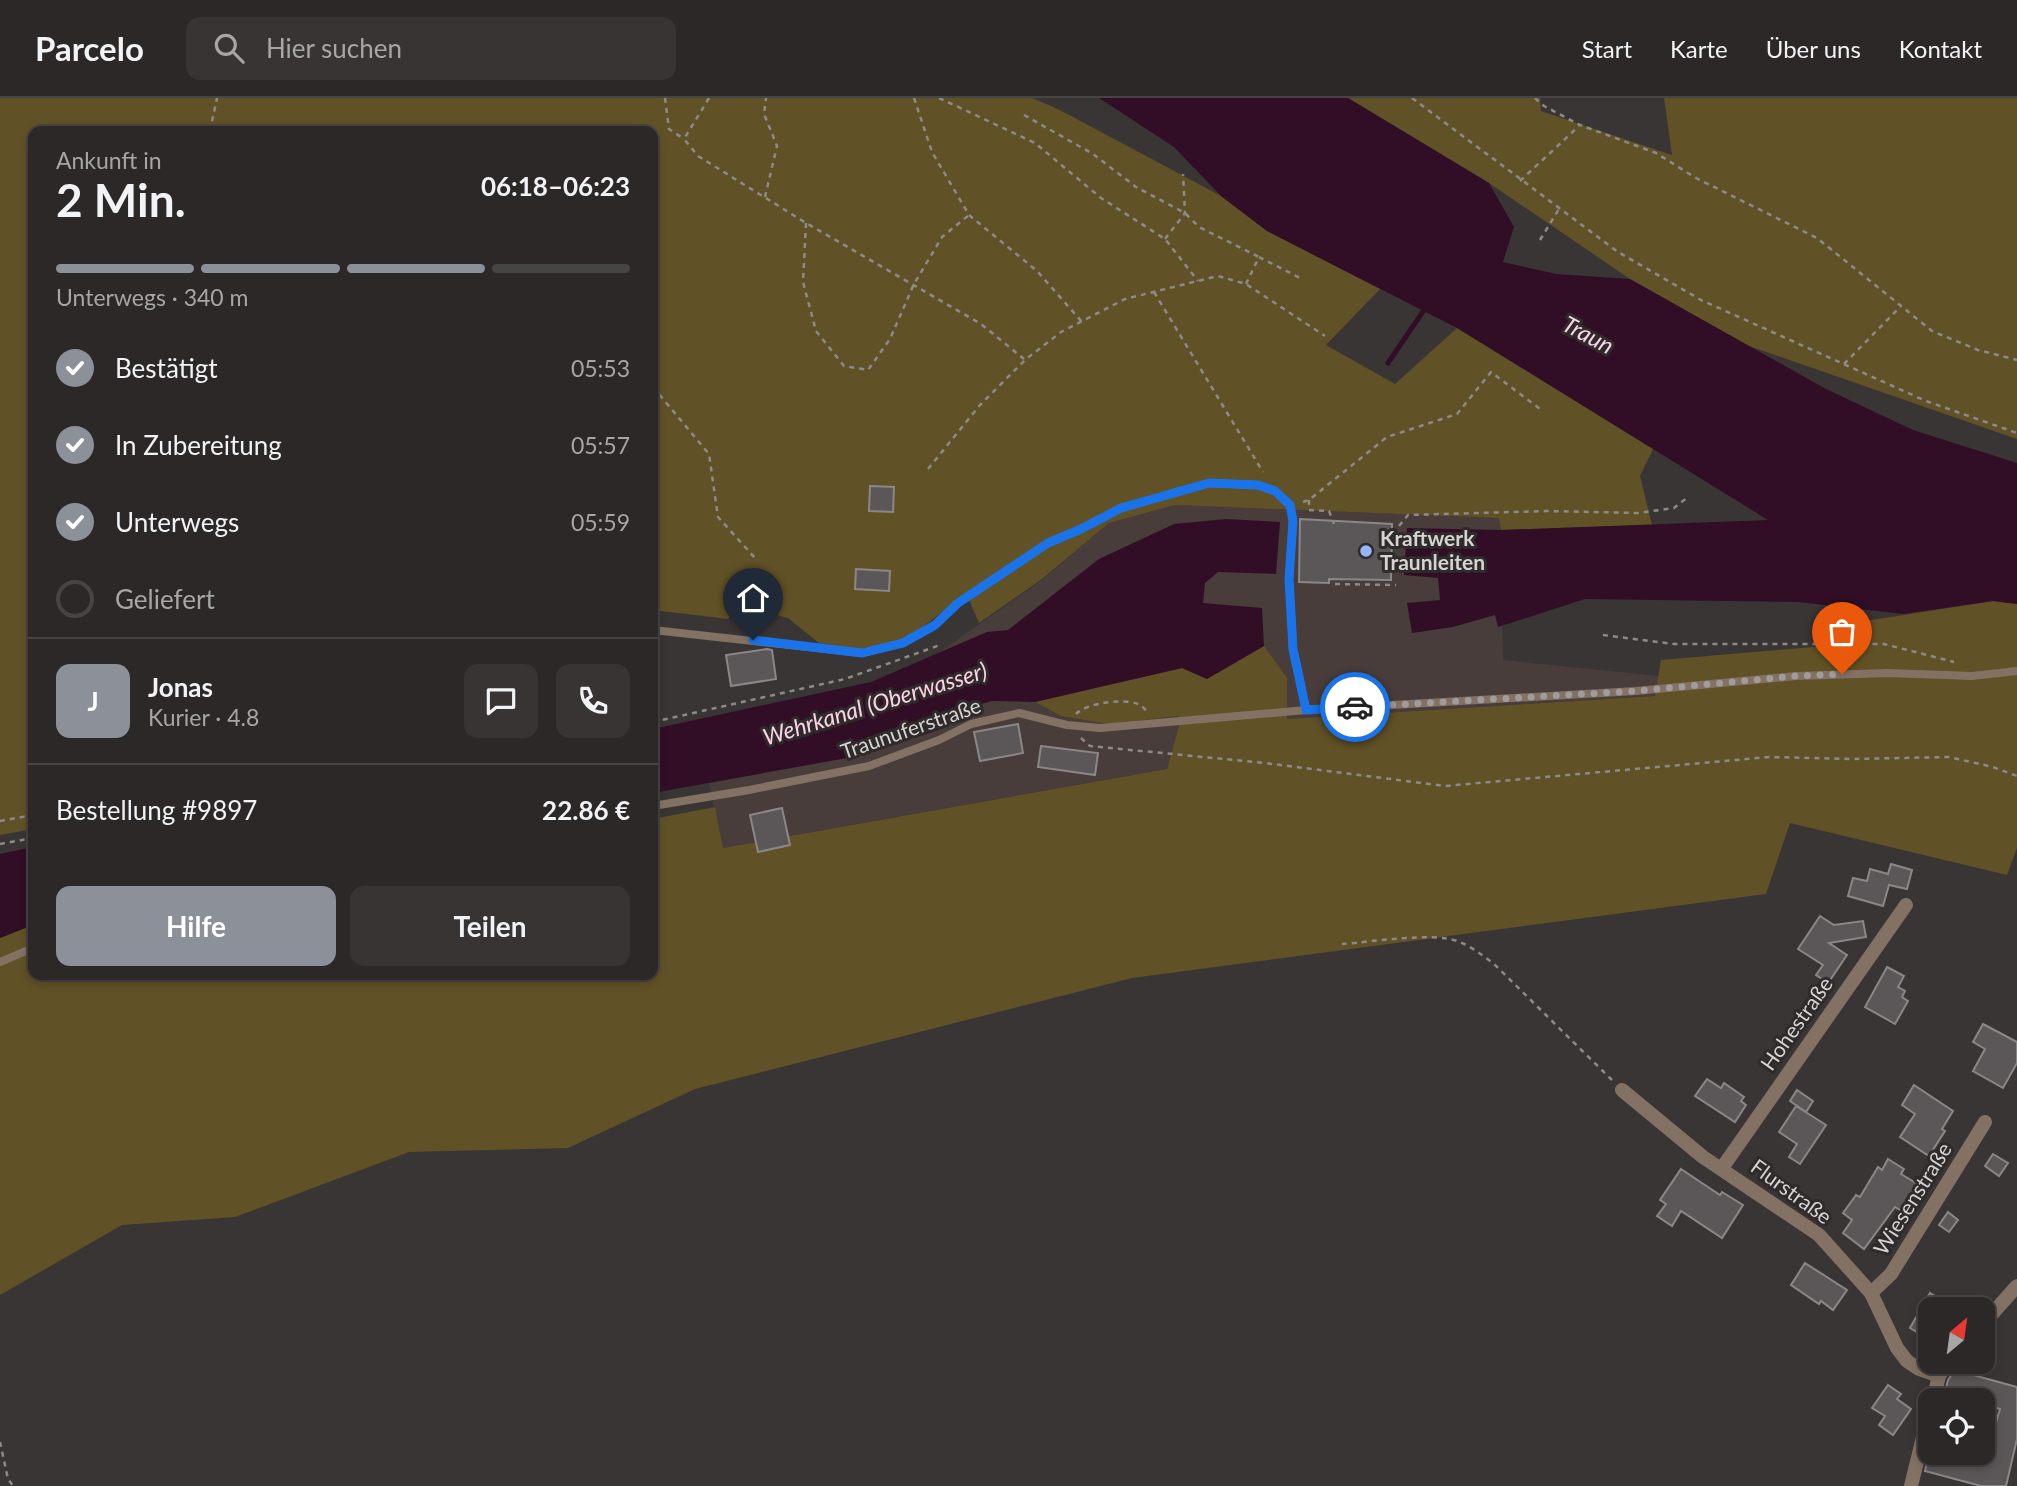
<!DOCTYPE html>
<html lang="de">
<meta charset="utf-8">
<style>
body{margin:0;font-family:Lato,sans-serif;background:#373433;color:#f1f3f6;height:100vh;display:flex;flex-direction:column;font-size:26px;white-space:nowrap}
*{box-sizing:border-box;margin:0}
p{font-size:23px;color:#a6a6a7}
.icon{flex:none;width:38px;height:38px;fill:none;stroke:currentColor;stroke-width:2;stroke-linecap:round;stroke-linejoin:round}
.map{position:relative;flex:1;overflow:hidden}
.side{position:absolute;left:28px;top:28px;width:630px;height:854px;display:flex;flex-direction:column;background:#2b2827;border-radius:14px;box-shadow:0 4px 10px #0003,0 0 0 2px #474444}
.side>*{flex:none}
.needle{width:46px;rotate:29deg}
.controls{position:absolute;left:1918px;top:1199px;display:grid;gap:14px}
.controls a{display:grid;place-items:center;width:77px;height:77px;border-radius:14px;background:#2b2827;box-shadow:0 4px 10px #0003,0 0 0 2px #474444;font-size:35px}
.pin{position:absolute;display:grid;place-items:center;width:60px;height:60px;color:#fff;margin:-72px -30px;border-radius:50% 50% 50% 0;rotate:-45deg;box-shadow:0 0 7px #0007}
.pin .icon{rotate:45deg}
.courier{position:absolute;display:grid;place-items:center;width:70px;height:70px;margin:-35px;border:5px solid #1a73e8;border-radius:50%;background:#fff;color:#222;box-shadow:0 2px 9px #0007}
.head em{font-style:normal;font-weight:700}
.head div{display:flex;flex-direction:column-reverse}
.head{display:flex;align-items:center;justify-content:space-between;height:119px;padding:0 28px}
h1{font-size:46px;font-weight:700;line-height:52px}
.bar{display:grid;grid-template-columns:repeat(4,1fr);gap:10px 7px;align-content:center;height:84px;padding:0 28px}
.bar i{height:9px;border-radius:5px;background:#474444}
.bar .current{background:#8c9099}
.bar p{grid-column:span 4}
.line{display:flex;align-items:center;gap:18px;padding:0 28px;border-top:2px solid #474444}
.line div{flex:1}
.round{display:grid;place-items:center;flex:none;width:74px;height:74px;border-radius:14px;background:#373433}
ol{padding:0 28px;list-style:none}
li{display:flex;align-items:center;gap:21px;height:77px}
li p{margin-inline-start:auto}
li .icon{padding:7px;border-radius:50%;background:#8c9099;color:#fff;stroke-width:4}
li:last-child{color:#a6a6a7}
li i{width:38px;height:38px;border:4px solid #474444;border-radius:50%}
.cta{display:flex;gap:14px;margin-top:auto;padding:14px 28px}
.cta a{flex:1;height:80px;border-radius:14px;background:#8c9099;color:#fff;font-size:28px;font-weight:700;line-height:80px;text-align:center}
.cta a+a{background:#373433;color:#f1f3f6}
header{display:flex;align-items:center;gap:42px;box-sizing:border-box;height:98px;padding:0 35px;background:#2b2827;border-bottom:2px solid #474444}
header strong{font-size:33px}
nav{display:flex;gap:38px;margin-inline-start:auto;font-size:24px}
.search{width:490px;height:63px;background:#373433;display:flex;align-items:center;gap:18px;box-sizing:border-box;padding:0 24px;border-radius:14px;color:#a6a6a7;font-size:26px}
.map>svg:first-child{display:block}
.built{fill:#483d3a}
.green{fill:#615126}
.water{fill:#310e25}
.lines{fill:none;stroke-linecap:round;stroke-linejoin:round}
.stream{stroke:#310e25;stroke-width:5}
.building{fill:#5b5657;stroke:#8c8787;stroke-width:2}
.path{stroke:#8d8a8a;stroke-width:2.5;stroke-dasharray:5 5;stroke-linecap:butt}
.lane{stroke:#837264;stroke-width:8}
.street{stroke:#837264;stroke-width:14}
.done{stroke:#9f9c9b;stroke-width:7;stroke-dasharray:0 12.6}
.route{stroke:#1a73e8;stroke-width:9}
.poi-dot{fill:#95b6fd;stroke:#2f2b2a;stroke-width:2.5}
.labels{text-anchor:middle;stroke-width:6;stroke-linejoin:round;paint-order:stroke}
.poi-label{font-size:21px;font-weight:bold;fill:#d6d3d3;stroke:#2f2b2a;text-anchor:start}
.street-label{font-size:21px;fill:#d6d3d3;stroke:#2f2b2a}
.water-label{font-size:23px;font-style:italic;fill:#fdd2ea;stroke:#2f2b2a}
</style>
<header>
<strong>Parcelo</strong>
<div class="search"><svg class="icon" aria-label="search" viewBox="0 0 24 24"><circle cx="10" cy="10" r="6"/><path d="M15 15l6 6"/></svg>Hier suchen</div>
<nav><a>Start</a><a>Karte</a><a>Über uns</a><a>Kontakt</a></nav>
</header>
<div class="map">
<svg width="2017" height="1388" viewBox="0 0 2017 1388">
<rect width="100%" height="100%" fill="#393534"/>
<polygon class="built" points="1175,407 1500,420 1503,562 1659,578 1655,598 1286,621 1287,580 1207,581 1036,604 1061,618 1108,626 1179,618 1179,628 1167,671 723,750 709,685 852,659 937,632 934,558 1042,482 1109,425"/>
<g class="green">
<polygon points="0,0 1032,0 1058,11 1221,98 1267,133 1380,191 1326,247 1395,286 1457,230 1653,351 1640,378 1652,427 1501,432 1499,420 1175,407 1109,425 1042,481 979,525 966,495 909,540 860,551 819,545 788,520 740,507 728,521 653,512 653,33 33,33 33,731 0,737"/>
<polygon points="1348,0 1540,0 1541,13 1672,57 1664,0 2017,0 2017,341 1746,247 1630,181 1489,85"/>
<polygon points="1993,503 2017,506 2017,750 2007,777 1790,725 1766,796 1132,880 695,991 568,1050 409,1054 235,1119 122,1127 0,1197 0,840 33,827 33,877 653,877 653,721 715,709 723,750 1167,671 1179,628 1178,618 1108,626 1061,618 1035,604 1182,570 1207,581 1264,548 1287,580 1287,621 1655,598 1661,562 1824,548 1827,529"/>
</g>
<g class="water">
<polygon points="1099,0 1348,0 1489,85 1514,129 1503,164 1556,176 1630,181 1826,291 1913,332 2017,365 2017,506 1993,503 1903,516 1798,504 1585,501 1498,529 1495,517 1453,529 1412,535 1407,505 1440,502 1438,480 1404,477 1407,430 1501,432 1768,422 1457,230 1267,133 1221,98 1174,49"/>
<polygon points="1226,421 1280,424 1276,476 1218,474 1205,485 1203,505 1262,510 1264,548 1207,581 1182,570 1035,604 992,603 950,615 938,632 852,659 653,695 653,631 871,584 987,534 1008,532 1099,461 1174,426"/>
<polygon points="33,749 33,827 0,840 0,756"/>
</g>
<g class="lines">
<polyline class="stream" points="1388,265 1424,212 1430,211"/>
</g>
<g class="building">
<polygon points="870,388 894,389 893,414 869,413"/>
<polygon points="1300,421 1392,426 1391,482 1329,481 1329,485 1299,484"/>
<polygon points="856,471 890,473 889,493 855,491"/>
<polygon points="767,551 772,552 776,581 731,588 726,557"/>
<polygon points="1018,626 1023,655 980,663 974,634"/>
<polygon points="1041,648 1098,655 1095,677 1038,669"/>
<polygon points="782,710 790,747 758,754 750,717"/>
<polygon points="1891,766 1912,772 1907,791 1889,787 1883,808 1848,798 1853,780 1867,783 1870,771 1888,776"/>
<polygon points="1820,818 1834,827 1863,823 1866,839 1829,845 1847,857 1828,885 1816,877 1823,867 1798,851"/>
<polygon points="1887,869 1904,878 1898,889 1905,893 1902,899 1908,903 1895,926 1865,909"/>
<polygon points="1983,926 2017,944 2017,965 2003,990 1973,973 1985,951 1973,944"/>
<polygon points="1707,981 1721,990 1724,985 1744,999 1741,1003 1746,1007 1735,1024 1695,998"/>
<polygon points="1914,987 1953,1013 1942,1031 1945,1033 1929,1058 1900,1039 1915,1016 1902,1007"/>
<polygon points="1797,992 1813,1003 1806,1014 1790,1003"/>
<polygon points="1796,1008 1826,1027 1800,1066 1789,1059 1797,1046 1779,1034"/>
<polygon points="1993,1056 2008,1065 1999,1078 1985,1068"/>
<polygon points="1888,1061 1904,1071 1901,1076 1924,1090 1908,1117 1895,1109 1864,1151 1843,1135 1852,1122 1843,1115 1856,1097 1860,1099 1878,1069 1882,1072"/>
<polygon points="1681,1071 1720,1097 1722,1094 1743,1107 1722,1140 1681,1113 1672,1128 1657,1118 1666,1106 1660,1102"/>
<polygon points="1948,1114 1958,1122 1949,1134 1939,1127"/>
<polygon points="1805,1165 1847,1192 1833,1212 1821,1203 1819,1206 1791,1187"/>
<polygon points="1930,1195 1957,1211 1930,1211 1930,1242 1910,1230"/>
<polygon points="1955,1272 2017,1289 2017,1341 2006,1388 1981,1388 1925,1373 1929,1354 1983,1354 1983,1350 1988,1352 2000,1311 1983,1306 1983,1302 1943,1302 1948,1282"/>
<polygon points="1888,1287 1901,1296 1897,1301 1911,1311 1893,1337 1879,1327 1885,1318 1872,1310"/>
</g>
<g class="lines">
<g class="path">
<polyline points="665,0 669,31 684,41"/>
<polyline points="709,0 684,41 698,58 806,125 981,226 1024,261"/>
<polyline points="914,0 932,54 969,117 1037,173 1082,224"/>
<polyline points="939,0 1035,45 1101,100 1165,141 1198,183"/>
<polyline points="1412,0 1618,154 1701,202 1926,303 2017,335"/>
<polyline points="1535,0 1544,8 1580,27 1656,55 1696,80 1817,140 1932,233 1978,252 2017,262"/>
<polyline points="1024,17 1093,56 1136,89 1185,115 1199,129 1259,159"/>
<polyline points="210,33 217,0"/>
<polyline points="1520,83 1579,28"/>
<polyline points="765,99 777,48 764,16 766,0"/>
<polyline points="806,125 803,184 816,233 844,268 868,272 890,241 914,186 942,139 969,117"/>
<polyline points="1165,141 1185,115 1183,76"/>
<polyline points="1540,142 1559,111"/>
<polyline points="1246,186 1259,159 1300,180"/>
<polyline points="1154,194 1263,374"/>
<polyline points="1844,266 1901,208"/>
<polyline points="653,289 709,356 718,419 755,460"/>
<polyline points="928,371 980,307 1025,262 1061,234 1125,201 1218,178 1246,186 1325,238"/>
<polyline points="1309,402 1309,412 1329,413 1334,426"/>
<polyline points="1303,404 1309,402 1387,339 1457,316 1491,274 1540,311"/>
<polyline points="1399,428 1408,417 1547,413 1638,415 1674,410 1688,399"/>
<polyline points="1335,486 1396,487"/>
<polyline points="1603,537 1674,546 1884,546 1954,564"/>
<path d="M1076,616C1086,605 1124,600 1138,606C1142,607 1144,611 1147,613"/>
<polyline points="653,624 845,581 940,547"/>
<polyline points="1081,640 1090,648 1265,665 1445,688 1769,659 1853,661 1949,659 1993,669 2017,678"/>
<polyline points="0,723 33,717"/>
<polyline points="0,746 33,740"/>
<path d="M1342,846C1370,844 1433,834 1457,843C1471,848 1482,857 1494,866L1612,982"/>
<polyline points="0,1344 8,1381 13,1388"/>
</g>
<g class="lane">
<polyline points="653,532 862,555 903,545 935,527 958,505 1048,445 1081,431 1121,410 1209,385 1258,387 1275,393 1290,407 1293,423 1289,481 1293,550 1306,612"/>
<polyline points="653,708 749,692 869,668 939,642 971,626 1019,615 1067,627 1100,630 1306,612 1636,593 1796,578 1888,575 1972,578 2017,573"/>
<polyline points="0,864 33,850"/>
</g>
<g class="street">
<polyline points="1622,992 1703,1059 1819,1137 1871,1195 1897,1250 1907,1263 1919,1271 1939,1278"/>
<polyline points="1722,1070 1906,807"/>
<polyline points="1871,1195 1891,1176 1985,1024"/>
<polyline points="1983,1226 2017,1188"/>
<polyline points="1933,1302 1939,1278 1949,1264"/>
<polyline points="1911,1388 1930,1311"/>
</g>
</g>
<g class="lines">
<polyline class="done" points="1355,609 1636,593 1796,578 1842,576"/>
<polyline class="route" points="753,542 862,555 903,545 935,527 958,505 1048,445 1081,431 1121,410 1209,385 1258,387 1275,393 1290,407 1293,423 1289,481 1293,551 1306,612 1355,609"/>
</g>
<circle class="poi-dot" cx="1366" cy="453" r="7"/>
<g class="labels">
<g class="poi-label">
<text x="1380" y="448">Kraftwerk<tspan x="1380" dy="24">Traunleiten</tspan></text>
</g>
<g class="street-label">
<text transform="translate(911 631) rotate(-19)" y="7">Traunuferstraße</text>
<text transform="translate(1797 926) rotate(-55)" y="7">Hohestraße</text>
<text transform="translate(1791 1094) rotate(36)" y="7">Flurstraße</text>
<text transform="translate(1913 1101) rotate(-58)" y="7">Wiesenstraße</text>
</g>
<g class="water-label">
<text transform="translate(1588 237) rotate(28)" y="8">Traun</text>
<text transform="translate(875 606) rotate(-17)" y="8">Wehrkanal (Oberwasser)</text>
</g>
</g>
</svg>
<div class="controls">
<a><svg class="needle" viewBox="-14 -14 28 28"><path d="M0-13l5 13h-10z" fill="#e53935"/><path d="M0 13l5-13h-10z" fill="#a6a6a7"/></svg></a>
<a><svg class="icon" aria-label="locate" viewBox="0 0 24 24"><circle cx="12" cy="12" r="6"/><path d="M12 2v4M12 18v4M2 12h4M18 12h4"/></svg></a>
</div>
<div class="pin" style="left:1842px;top:576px;background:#ea580c"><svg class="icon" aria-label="bag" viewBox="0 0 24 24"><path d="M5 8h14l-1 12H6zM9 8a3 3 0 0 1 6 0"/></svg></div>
<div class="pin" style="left:753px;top:542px;background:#1f2937"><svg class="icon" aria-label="home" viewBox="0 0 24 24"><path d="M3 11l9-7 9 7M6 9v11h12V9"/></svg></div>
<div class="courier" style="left:1355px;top:609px"><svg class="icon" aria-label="car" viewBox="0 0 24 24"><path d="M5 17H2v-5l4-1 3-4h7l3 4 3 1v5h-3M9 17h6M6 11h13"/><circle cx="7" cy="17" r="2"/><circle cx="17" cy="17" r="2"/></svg></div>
<section class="side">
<div class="head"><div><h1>2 Min.</h1><p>Ankunft in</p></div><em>06:18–06:23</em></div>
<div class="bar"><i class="current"></i><i class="current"></i><i class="current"></i><i></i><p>Unterwegs · 340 m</p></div>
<ol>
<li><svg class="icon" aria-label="check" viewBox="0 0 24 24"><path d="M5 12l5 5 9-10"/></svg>Bestätigt<p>05:53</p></li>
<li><svg class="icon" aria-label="check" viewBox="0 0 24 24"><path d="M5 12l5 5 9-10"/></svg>In Zubereitung<p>05:57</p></li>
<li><svg class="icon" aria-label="check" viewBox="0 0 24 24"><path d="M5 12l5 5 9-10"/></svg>Unterwegs<p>05:59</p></li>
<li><i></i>Geliefert</li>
</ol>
<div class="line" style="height:126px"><b class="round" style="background:#8c9099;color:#fff">J</b><div><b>Jonas</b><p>Kurier · 4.8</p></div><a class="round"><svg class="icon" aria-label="chat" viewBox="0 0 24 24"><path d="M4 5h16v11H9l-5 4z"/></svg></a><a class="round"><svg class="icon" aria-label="phone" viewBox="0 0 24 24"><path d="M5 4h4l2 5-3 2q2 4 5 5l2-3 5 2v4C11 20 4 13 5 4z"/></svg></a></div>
<div class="line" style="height:91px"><div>Bestellung #9897</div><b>22.86 €</b></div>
<div class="cta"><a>Hilfe</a><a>Teilen</a></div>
</section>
</div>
